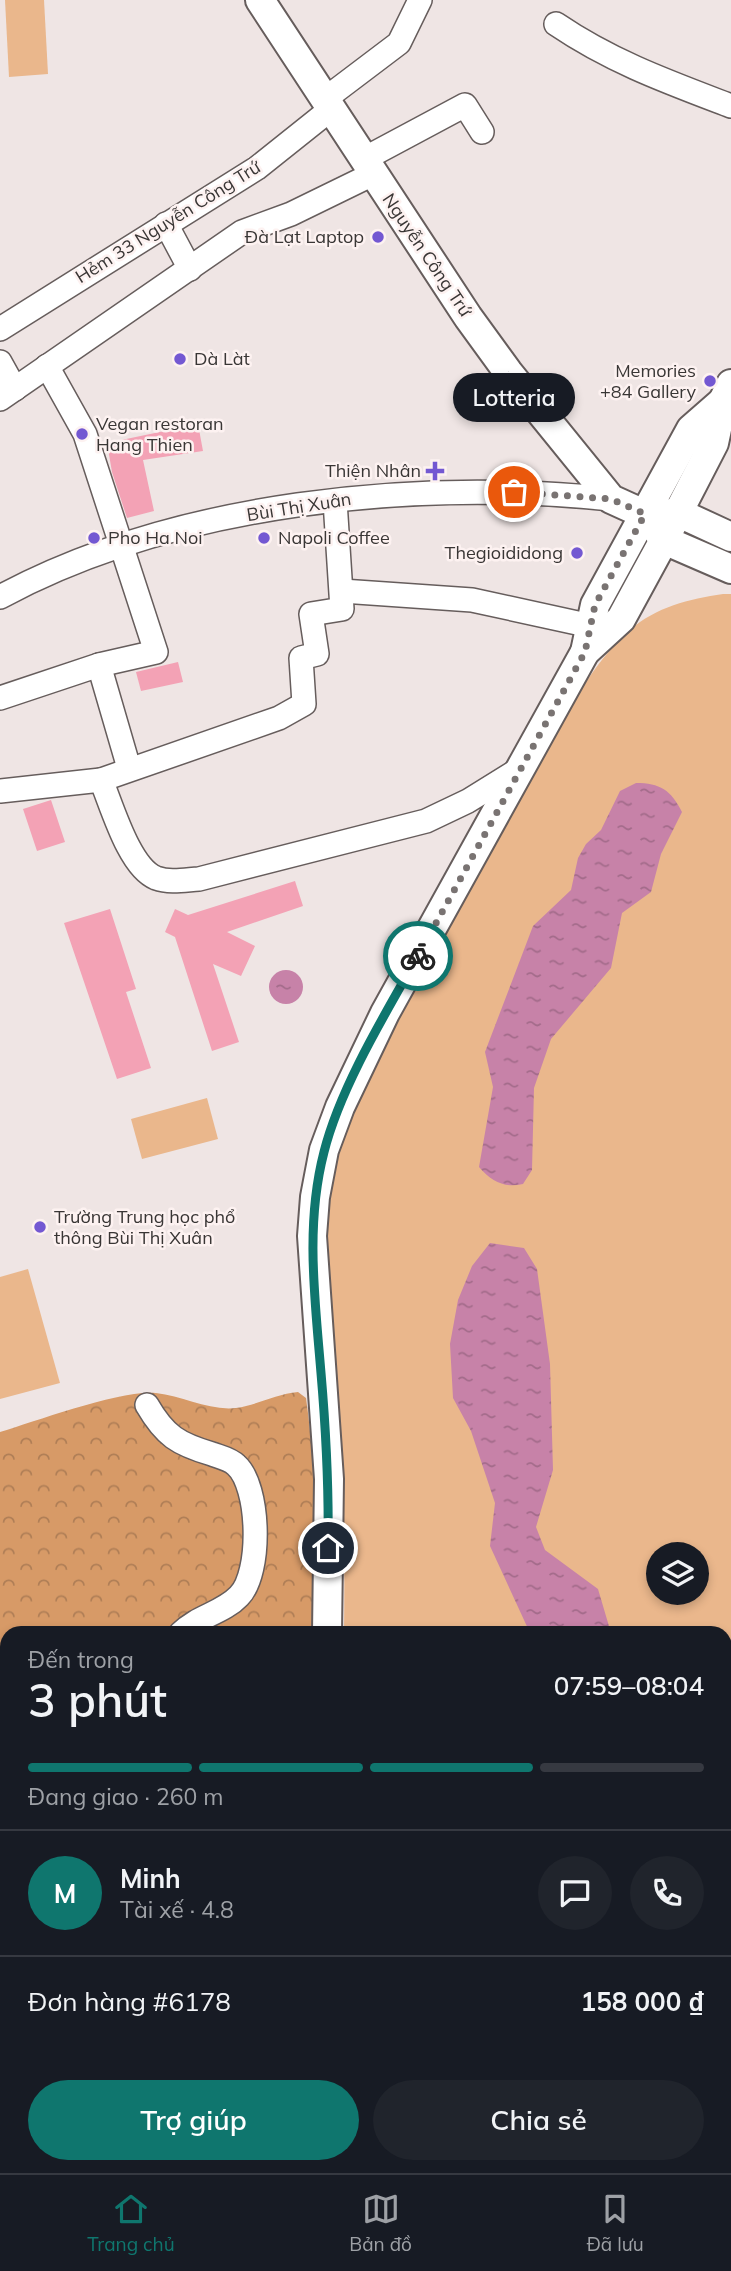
<!DOCTYPE html>
<html lang="vi">
<meta charset="utf-8">
<style>
body{margin:0;font-family:Mulish,sans-serif;background:#20242c;color:#f1f3f6;height:100vh;display:flex;flex-direction:column;font-size:26px;white-space:nowrap}
*{box-sizing:border-box;margin:0}
p{font-size:23px;color:#9ea1a6}
.icon{flex:none;width:38px;height:38px;fill:none;stroke:currentColor;stroke-width:2;stroke-linecap:round;stroke-linejoin:round}
.map{position:relative;flex:1;overflow:hidden}
.side{position:absolute;left:0px;top:1626px;width:732px;height:548px;display:flex;flex-direction:column;background:#171b24;border-radius:21px 21px 0 0;box-shadow:0 4px 10px #0003}
.side>*{flex:none}
.fabs{position:absolute;left:646px;top:1542px;display:grid;gap:14px}
.fabs a{display:grid;place-items:center;width:63px;height:63px;border-radius:50%;background:#171b24;box-shadow:0 4px 10px #0003;font-size:35px}
.pin{position:absolute;display:grid;place-items:center;width:60px;height:60px;color:#fff;margin:-30px;border:4px solid #fff;border-radius:50%;box-shadow:0 2px 7px #0007}
.courier{position:absolute;display:grid;place-items:center;width:70px;height:70px;margin:-35px;border:5px solid #0f766e;border-radius:50%;background:#fff;color:#222;box-shadow:0 2px 9px #0007}
.bubble{position:absolute;height:49px;border-radius:24px;background:#171b24;box-shadow:0 4px 10px #0003;font-size:23px;font-weight:600;line-height:49px;text-align:center}
.overview em{font-style:normal;font-weight:600}
.overview div{display:flex;flex-direction:column-reverse}
.overview{display:flex;align-items:center;justify-content:space-between;height:119px;padding:0 28px}
h1{font-size:46px;font-weight:600;line-height:52px}
.bar{display:grid;grid-template-columns:repeat(4,1fr);gap:10px 7px;align-content:center;height:84px;padding:0 28px}
.bar i{height:9px;border-radius:5px;background:#363941}
.bar .active{background:#0f766e}
.bar p{grid-column:span 4}
.line{display:flex;align-items:center;gap:18px;padding:0 28px;border-top:2px solid #363941}
.line div{flex:1}
.round{display:grid;place-items:center;flex:none;width:74px;height:74px;border-radius:37px;background:#20242c}
.cta{display:flex;gap:14px;margin-top:auto;padding:14px 28px}
.cta a{flex:1;height:80px;border-radius:42px;background:#0f766e;color:#fff;font-size:28px;font-weight:600;line-height:80px;text-align:center}
.cta a+a{background:#20242c;color:#f1f3f6}
.menu{display:flex;justify-content:space-around;align-items:center;height:98px;border-top:2px solid #363941;background:#171b24;font-size:19px;color:#9ea1a6}
.menu a{display:grid;justify-items:center;gap:4px}
.menu .active{color:#0f766e}
.map>svg:first-child{display:block}
.green{fill:#eab78c;fill-rule:evenodd}
.forest{fill:url(#forest-crowns)}
.water{fill:url(#water-ripples)}
.building{fill:#f3a2b5}
.lines{fill:none;stroke-linecap:round;stroke-linejoin:round}
.minor-casing{stroke:#665d5c;stroke-width:26}
.major-casing{stroke:#665d5c;stroke-width:32}
.minor{stroke:#fff;stroke-width:23}
.major{stroke:#fff;stroke-width:28}
.done{stroke:#797372;stroke-width:7;stroke-dasharray:0 12.6}
.route{stroke:#0f766e;stroke-width:9}
.poi-dot{fill:#7358d2;stroke:#fdf2f1;stroke-width:2.5}
.labels{text-anchor:middle;stroke-width:5;stroke-linejoin:round;paint-order:stroke}
.street-label{font-size:18px;fill:#393635;stroke:#fdf2f1}
.poi-label{font-size:18px;fill:#393635;stroke:#fdf2f1;text-anchor:start}
</style>
<div class="map">
<svg width="731" height="2173" viewBox="0 0 731 2173">
<defs>
<pattern id="forest-crowns" width="20" height="18" patternUnits="userSpaceOnUse" patternTransform="scale(1.75)"><rect width="20" height="18" fill="#d79a67"/><path d="M2 6a3 3 0 1 1 6 0M12 15a3 3 0 1 1 6 0" fill="none" stroke="#af7e56"/></pattern>
<pattern id="water-ripples" width="26" height="14" patternUnits="userSpaceOnUse" patternTransform="scale(1.75)"><rect width="26" height="14" fill="#c782a8"/><path d="M2 4q2-2 4 0t4 0M15 11q2-2 4 0t4 0" fill="none" stroke="#a36b8a"/></pattern>
</defs>
<rect width="100%" height="100%" fill="#efe5e4"/>
<g class="green">
<polygon points="5,0 44,0 48,74 9,77"/>
<path d="M723,594H731V2173H231V2167L724,2166V1633H344C345,1557 344,1481 338,1405C332,1334 319,1260 330,1188C337,1148 353,1111 369,1073C417,980 469,890 520,798C551,744 583,671 630,630C656,607 689,599 723,594ZM658,1554H696V1592H658Z"/>
<polygon points="207,1098 218,1139 142,1159 131,1119"/>
<polygon points="28,1269 60,1383 0,1399 0,1277"/>
</g>
<path class="forest" d="M298,1392L306,1398C317,1475 316,1555 312,1633H7V2166H194V2173H0V1432C36,1421 123,1389 156,1393C183,1396 209,1411 236,1408C257,1405 276,1394 298,1392Z"/>
<g class="water">
<path d="M636,783C660,783 671,790 682,812L661,854L651,892L622,913L611,968L551,1039L534,1088L532,1170L523,1184C504,1188 492,1182 479,1167L493,1087L485,1052L533,926L571,890L578,858L586,844L601,830L620,791Z"/>
<circle cx="286" cy="987" r="17"/>
<polygon points="490,1243 524,1248 537,1269 550,1364 553,1470 536,1527 545,1550 598,1589 611,1633 530,1633 490,1546 495,1503 471,1431 453,1398 450,1344 458,1300 472,1266"/>
<polygon points="725,2070 731,2089 731,2152 725,2145"/>
</g>
<g class="building">
<polygon points="198,424 203,451 143,460 154,511 127,518 112,472 107,443"/>
<polygon points="178,662 183,682 141,691 136,672"/>
<polygon points="51,800 65,842 37,851 23,809"/>
<polygon points="295,881 303,906 227,932 255,946 241,976 213,964 239,1042 212,1051 175,937 165,932 175,909 188,915"/>
<polygon points="110,909 136,989 126,992 151,1068 117,1079 64,923"/>
</g>
<g class="lines">
<defs>
<g id="minor">
<path d="M556,24C612,62 668,82 731,106"/>
<polyline points="325,99 399,43 420,0"/>
<polyline points="364,159 465,105 482,132"/>
<polyline points="166,224 190,269"/>
<polyline points="0,329 257,168 331,109"/>
<polyline points="0,362 15,389"/>
<polyline points="0,399 242,232 291,214 373,174"/>
<polyline points="342,591 472,600 591,626"/>
<path d="M0,597C177,502 414,479 611,499"/>
<polyline points="99,665 129,768"/>
<polyline points="0,698 99,665 156,652 85,434 47,366"/>
<polyline points="101,780 279,718 304,704 301,658 317,654 311,614 342,609 335,501"/>
<path d="M0,791L101,780C112,806 129,867 156,878C170,883 184,880 199,879L426,821L468,801L518,770"/>
<path d="M147,1405C165,1436 178,1444 212,1454C220,1457 230,1459 236,1465C260,1486 262,1573 239,1596C223,1613 198,1616 181,1633"/>
<polyline points="0,1716 7,1714"/>
<polyline points="0,1912 7,1913"/>
<polyline points="0,2016 7,2019"/>
</g>
<g id="major">
<polyline points="260,0 468,317 508,372 611,499 644,514 679,513 731,537"/>
<polyline points="653,525 664,540 731,569"/>
<polyline points="585,652 595,605 691,429 723,401"/>
<polyline points="327,1633 329,1479 312,1236 315,1197 324,1150 340,1107 385,1013 585,652 621,619 664,540 714,443 723,401 731,384"/>
<polyline points="211,2166 211,2173"/>
</g>
</defs>
<use href="#minor" class="minor-casing"/>
<use href="#major" class="major-casing"/>
<use href="#minor" class="minor"/>
<use href="#major" class="major"/>
</g>
<g class="lines">
<polyline class="done" points="418,956 585,652 595,605 645,514 611,499 514,492"/>
<path class="route" d="M328,1548C329,1489 326,1431 321,1373C315,1299 305,1225 324,1152C340,1088 385,1014 418,956"/>
</g>
<g class="poi-dot">
<circle cx="378" cy="237" r="7"/>
<circle cx="180" cy="359" r="7"/>
<circle cx="710" cy="381" r="7"/>
<circle cx="82" cy="434" r="7"/>
<path d="M431.5 460.5h7v7h7v7h-7v7h-7v-7h-7v-7h7z"/>
<circle cx="94" cy="538" r="7"/>
<circle cx="264" cy="538" r="7"/>
<circle cx="577" cy="553" r="7"/>
<circle cx="40" cy="1227" r="7"/>
</g>
<g class="labels">
<g class="street-label">
<text transform="translate(168 222) rotate(-32)" y="6">Hẻm 33 Nguyễn Công Trứ</text>
<text transform="translate(427 255) rotate(56)" y="6">Nguyễn Công Trứ</text>
<text transform="translate(299 507) rotate(-9)" y="6">Bùi Thị Xuân</text>
</g>
<g class="poi-label">
<text x="364" y="243" text-anchor="end">Đà Lạt Laptop</text>
<text x="194" y="365">Dà Làt</text>
<text x="696" y="377" text-anchor="end">Memories<tspan x="696" dy="21">+84 Gallery</tspan></text>
<text x="96" y="430">Vegan restoran<tspan x="96" dy="21">Hang Thien</tspan></text>
<text x="421" y="477" text-anchor="end">Thiện Nhân</text>
<text x="108" y="544">Pho Ha Noi</text>
<text x="278" y="544">Napoli Coffee</text>
<text x="563" y="559" text-anchor="end">Thegioididong</text>
<text x="54" y="1223">Trường Trung học phổ<tspan x="54" dy="21">thông Bùi Thị Xuân</tspan></text>
</g>
</g>
</svg>
<div class="fabs">
<a><svg class="icon" aria-label="layers" viewBox="0 0 24 24"><path d="M12 4l9 5-9 5-9-5zM3 14l9 5 9-5"/></svg></a>
</div>
<div class="pin" style="left:514px;top:492px;background:#ea580c"><svg class="icon" aria-label="bag" viewBox="0 0 24 24"><path d="M5 8h14l-1 12H6zM9 8a3 3 0 0 1 6 0"/></svg></div>
<div class="pin" style="left:328px;top:1548px;background:#1f2937"><svg class="icon" aria-label="home" viewBox="0 0 24 24"><path d="M3 11l9-7 9 7M6 9v11h12V9"/></svg></div>
<div class="courier" style="left:418px;top:956px"><svg class="icon" aria-label="bike" viewBox="0 0 24 24"><circle cx="6" cy="16" r="4"/><circle cx="18" cy="16" r="4"/><path d="M6 16l4-8h5l3 8M10 8l3 8H6M13 5h3"/></svg></div>
<div class="bubble" style="left:453px;top:373px;width:122px">Lotteria</div>
<section class="side">
<div class="overview"><div><h1>3 phút</h1><p>Đến trong</p></div><em>07:59–08:04</em></div>
<div class="bar"><i class="active"></i><i class="active"></i><i class="active"></i><i></i><p>Đang giao · 260 m</p></div>
<div class="line" style="height:126px"><b class="round" style="background:#0f766e;color:#fff">M</b><div><b>Minh</b><p>Tài xế · 4.8</p></div><a class="round"><svg class="icon" aria-label="chat" viewBox="0 0 24 24"><path d="M4 5h16v11H9l-5 4z"/></svg></a><a class="round"><svg class="icon" aria-label="phone" viewBox="0 0 24 24"><path d="M5 4h4l2 5-3 2q2 4 5 5l2-3 5 2v4C11 20 4 13 5 4z"/></svg></a></div>
<div class="line" style="height:91px"><div>Đơn hàng #6178</div><b>158 000 ₫</b></div>
<div class="cta"><a>Trợ giúp</a><a>Chia sẻ</a></div>
</section>
</div>
<nav class="menu">
<a class="active"><svg class="icon" aria-label="home" viewBox="0 0 24 24"><path d="M3 11l9-7 9 7M6 9v11h12V9"/></svg>Trang chủ</a>
<a><svg class="icon" aria-label="map" viewBox="0 0 24 24"><path d="M3 6l6-2 6 2 6-2v14l-6 2-6-2-6 2zM9 4v14M15 6v14"/></svg>Bản đồ</a>
<a><svg class="icon" aria-label="saved" viewBox="0 0 24 24"><path d="M7 4h10v16l-5-4-5 4z"/></svg>Đã lưu</a>
</nav>
